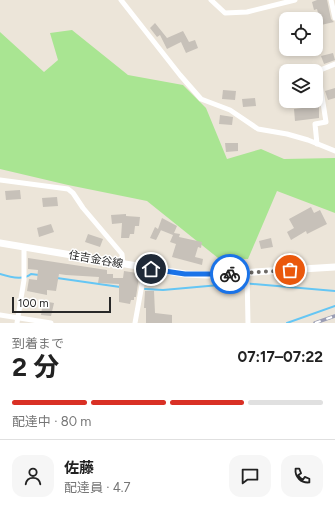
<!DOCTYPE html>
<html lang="ja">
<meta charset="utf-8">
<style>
body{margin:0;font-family:Figtree,"Noto Sans JP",sans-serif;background:#f6f6f6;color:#222;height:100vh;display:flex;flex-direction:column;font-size:15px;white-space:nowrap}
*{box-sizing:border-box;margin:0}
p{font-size:13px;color:#767676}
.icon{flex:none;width:22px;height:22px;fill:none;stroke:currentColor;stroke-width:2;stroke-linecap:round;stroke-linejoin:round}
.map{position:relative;height:323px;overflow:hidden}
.drawer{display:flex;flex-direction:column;background:#fff;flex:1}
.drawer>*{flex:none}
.fabs{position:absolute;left:279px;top:12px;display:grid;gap:8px}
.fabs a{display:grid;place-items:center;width:44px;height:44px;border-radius:8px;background:#fff;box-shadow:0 2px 6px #0003;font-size:20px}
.scale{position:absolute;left:12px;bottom:10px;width:99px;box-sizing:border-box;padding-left:4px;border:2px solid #282828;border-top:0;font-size:11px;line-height:14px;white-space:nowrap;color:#282828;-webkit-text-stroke:3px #fff;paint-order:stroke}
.pin{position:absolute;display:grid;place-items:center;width:34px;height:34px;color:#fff;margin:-17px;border:2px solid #fff;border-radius:50%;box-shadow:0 1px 4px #0007}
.courier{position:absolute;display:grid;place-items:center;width:40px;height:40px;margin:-20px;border:3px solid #1a73e8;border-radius:50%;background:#fff;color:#222;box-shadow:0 1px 5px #0007}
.summary em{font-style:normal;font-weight:700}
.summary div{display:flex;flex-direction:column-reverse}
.summary{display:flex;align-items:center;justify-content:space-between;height:68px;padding:0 12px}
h1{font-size:26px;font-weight:700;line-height:30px}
.bar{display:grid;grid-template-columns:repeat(4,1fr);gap:6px 4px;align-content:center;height:48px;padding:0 12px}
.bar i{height:5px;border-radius:3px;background:#e0e0e0}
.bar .on{background:#d93025}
.bar p{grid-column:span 4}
.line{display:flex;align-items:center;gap:10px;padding:0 12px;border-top:1px solid #e0e0e0}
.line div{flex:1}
.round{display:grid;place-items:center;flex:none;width:42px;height:42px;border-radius:12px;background:#f6f6f6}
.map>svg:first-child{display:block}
.green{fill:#a9e592}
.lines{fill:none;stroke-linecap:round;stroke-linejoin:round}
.stream{stroke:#65c6f4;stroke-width:2}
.building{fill:#c7c1b9}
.street{stroke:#fff;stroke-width:5}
.secondary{stroke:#fff;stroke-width:7}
.rail-casing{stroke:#9b9eb4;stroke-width:3.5}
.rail{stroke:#fff;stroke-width:2;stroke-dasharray:6;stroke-linecap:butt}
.done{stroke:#6d6a66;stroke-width:4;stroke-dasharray:0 7.2}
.route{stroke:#1a73e8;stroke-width:5}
.labels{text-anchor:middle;stroke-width:3;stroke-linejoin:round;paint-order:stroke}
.street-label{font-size:11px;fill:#282828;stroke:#fff}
</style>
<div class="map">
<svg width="335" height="323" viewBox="0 0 335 323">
<rect width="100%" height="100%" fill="#ece5d9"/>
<polygon class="green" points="72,30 128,75 183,85 206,108 227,159 261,149 284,159 335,158 335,213 277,191 248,259 218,258 147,201 68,185 0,169 0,32 44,72 58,60 50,33"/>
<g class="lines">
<g class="stream">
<path d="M0,274C9,277 23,281 31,274L39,275"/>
<polyline points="57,278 120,287"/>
<polyline points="145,289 163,290 242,283 335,291"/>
<polyline points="287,323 335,306"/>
</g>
</g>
<g class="building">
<polygon points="317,0 327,0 331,19 334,22 321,25 317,9 314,10 312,2"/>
<polygon points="155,23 167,38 183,31 189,42 195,40 198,48 186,53 181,42 167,49 160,35 157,37 150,28"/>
<polygon points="333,53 335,60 324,64 321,56"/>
<polygon points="335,88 335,98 328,100 325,91"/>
<polygon points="223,90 236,91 235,100 222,99"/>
<polygon points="255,98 256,106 243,107 242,99"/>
<polygon points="319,102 319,118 295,121 294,109 302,108 302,104"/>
<polygon points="220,115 233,117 232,125 219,124"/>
<polygon points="225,143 238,143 238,151 226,152"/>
<polygon points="20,190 21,199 6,200 5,191"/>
<polygon points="57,197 58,206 43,207 42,198"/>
<polygon points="311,207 314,213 320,210 327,224 307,234 306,231 291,240 287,232 294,228 289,219"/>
<polygon points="126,214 126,216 140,217 139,226 135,226 134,234 130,234 129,238 121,238 122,223 112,224 111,215"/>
<polygon points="162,218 177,226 174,233 180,234 179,237 202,242 201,248 198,247 195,257 203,259 202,265 172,257 176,244 170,242 173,235 158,229 161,230 156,240 150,238 155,227 158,229"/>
<polygon points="51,224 54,232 39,237 37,228"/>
<polygon points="88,234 103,239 100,247 85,242"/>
<polygon points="271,238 273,247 261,249 259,241"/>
<polygon points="28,258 107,270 107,274 113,274 113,278 123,278 124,271 137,273 139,277 136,297 134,297 134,300 131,300 130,304 119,302 119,284 98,283 99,277 66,275 59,274 56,291 47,290 47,295 27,291 29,279 37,280 38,270 28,269"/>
<polygon points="145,291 154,291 155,313 172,315 172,323 146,323 146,308 144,308"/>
<polygon points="43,301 54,303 51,316 41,315"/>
</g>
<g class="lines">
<g class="street">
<polyline points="121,0 180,75 201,99 230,110 258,129 287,134 308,140 335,151"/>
<polyline points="211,0 225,13 247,12 295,0"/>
<polyline points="331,0 335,18"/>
<polyline points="317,144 315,124 326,122 318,71 335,64"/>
<polyline points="0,180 68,189 73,193 83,208 122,254 123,264"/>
<polyline points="247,273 248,323"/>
<polyline points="0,315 51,323"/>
<polyline points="17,323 24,280 24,247"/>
<polyline points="135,323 145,268"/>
</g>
<polyline class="secondary" points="0,243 185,274 208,275 335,267"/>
<defs>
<polyline id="rail" points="315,323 335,316"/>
</defs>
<use href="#rail" class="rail-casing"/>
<use href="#rail" class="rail"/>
</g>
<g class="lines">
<polyline class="done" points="230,274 290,270"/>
<polyline class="route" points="151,269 185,274 230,274"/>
</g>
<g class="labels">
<g class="street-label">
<text transform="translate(96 259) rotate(10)" y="4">住吉金谷線</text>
</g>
</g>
</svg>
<div class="fabs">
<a><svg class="icon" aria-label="locate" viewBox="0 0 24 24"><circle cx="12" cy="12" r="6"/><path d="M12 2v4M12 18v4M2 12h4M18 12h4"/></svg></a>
<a><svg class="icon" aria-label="layers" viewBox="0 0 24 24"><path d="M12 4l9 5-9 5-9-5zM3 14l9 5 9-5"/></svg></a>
</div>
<div class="scale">100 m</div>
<div class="pin" style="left:290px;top:270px;background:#ea580c"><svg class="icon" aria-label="bag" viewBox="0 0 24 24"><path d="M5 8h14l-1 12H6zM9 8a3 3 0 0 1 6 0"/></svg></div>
<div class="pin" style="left:151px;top:269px;background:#1f2937"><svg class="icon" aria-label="home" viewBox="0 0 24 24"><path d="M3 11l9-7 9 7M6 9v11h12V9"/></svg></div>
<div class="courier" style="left:230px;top:274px"><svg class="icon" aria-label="bike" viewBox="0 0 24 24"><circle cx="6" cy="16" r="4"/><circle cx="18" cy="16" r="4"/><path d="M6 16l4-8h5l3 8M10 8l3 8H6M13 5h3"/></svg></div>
</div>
<section class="drawer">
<div class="summary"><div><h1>2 分</h1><p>到着まで</p></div><em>07:17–07:22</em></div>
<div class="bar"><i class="on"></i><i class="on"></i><i class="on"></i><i></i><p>配達中 · 80 m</p></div>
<div class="line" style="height:72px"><a class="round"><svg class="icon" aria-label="person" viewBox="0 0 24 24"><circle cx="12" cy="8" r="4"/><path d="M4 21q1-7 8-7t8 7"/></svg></a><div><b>佐藤</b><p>配達員 · 4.7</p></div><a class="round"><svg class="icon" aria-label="chat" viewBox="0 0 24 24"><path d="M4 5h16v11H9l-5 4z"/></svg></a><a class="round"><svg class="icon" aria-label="phone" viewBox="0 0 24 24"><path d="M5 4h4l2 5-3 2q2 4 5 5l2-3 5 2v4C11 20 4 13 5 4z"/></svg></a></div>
</section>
